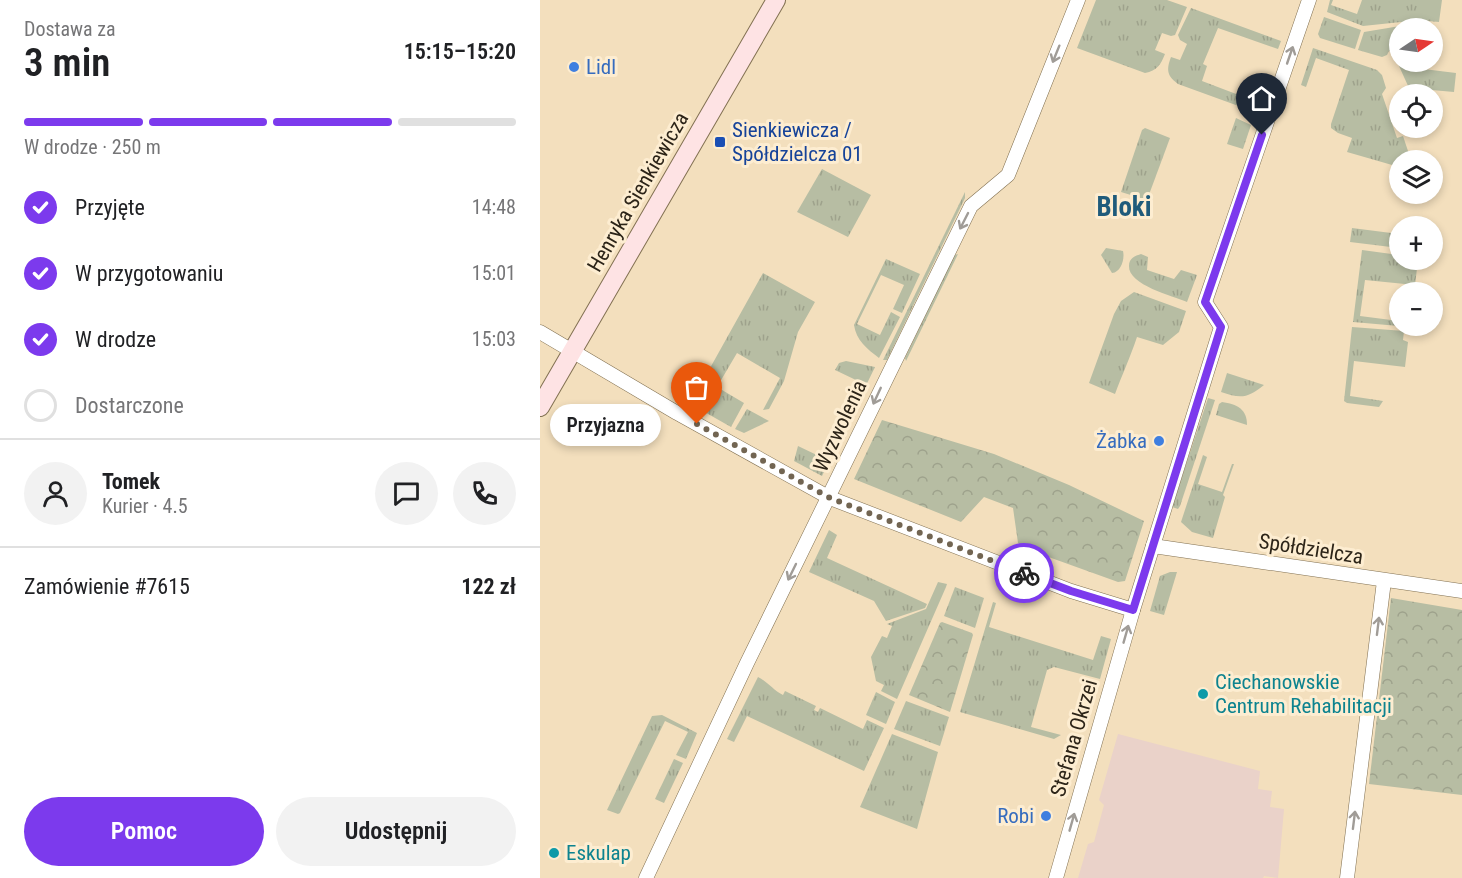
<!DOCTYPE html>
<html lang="pl">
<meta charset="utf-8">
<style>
body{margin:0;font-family:"Roboto Condensed",sans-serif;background:#f2f2f2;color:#202124;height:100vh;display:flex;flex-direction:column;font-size:22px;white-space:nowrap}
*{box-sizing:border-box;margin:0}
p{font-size:20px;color:#757577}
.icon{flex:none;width:33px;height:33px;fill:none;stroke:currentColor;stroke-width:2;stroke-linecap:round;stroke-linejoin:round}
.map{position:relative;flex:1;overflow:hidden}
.sheet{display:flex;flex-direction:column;background:#fff;width:540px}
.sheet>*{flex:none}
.needle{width:39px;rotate:77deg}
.controls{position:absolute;left:849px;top:18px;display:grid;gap:12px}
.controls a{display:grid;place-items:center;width:54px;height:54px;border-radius:50%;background:#fff;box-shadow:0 3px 9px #0003;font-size:30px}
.pin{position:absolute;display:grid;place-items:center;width:51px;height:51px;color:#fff;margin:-62px -26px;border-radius:50% 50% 50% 0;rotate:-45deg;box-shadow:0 0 6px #0007}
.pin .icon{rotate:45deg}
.courier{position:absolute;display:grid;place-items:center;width:60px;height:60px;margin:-30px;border:4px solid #7c3aed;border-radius:50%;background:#fff;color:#222;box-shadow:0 2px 8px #0007}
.bubble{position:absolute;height:42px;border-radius:21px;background:#fff;box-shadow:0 3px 9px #0003;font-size:20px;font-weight:600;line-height:42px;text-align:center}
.headline em{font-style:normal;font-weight:600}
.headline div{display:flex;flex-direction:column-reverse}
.headline{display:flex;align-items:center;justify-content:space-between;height:102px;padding:0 24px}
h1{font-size:39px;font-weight:600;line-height:45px}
.bar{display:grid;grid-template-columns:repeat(4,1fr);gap:9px 6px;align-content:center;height:72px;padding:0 24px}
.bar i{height:8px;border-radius:4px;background:#e0e0e0}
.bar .active{background:#7c3aed}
.bar p{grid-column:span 4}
.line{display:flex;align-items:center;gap:15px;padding:0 24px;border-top:2px solid #e0e0e0}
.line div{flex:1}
.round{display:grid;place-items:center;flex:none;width:63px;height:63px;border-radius:32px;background:#f2f2f2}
ol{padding:0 24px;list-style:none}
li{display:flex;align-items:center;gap:18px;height:66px}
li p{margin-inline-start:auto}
li .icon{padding:6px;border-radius:50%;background:#7c3aed;color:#fff;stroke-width:4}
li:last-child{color:#757577}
li i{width:33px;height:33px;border:3px solid #e0e0e0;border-radius:50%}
.button{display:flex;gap:12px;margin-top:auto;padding:12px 24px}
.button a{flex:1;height:69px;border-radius:36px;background:#7c3aed;color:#fff;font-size:24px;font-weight:600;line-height:69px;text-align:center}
.button a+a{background:#f2f2f2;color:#202124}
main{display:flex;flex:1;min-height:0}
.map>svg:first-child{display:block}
.education{fill:#ead2c9}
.grass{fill:url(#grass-tufts)}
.park{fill:url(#park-crowns)}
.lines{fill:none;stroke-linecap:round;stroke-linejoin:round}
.street-casing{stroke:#827152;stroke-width:15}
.secondary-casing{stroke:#827152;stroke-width:20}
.street{stroke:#fff;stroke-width:14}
.secondary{stroke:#fee3e4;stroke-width:18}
.oneway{stroke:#a09c97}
.done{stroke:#726552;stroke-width:6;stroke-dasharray:0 10.8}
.route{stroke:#7c3aed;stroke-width:8}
.shop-dot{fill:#3f7fe0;stroke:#fdedd1;stroke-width:2}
.transit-dot{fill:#1a4fb4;stroke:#fdedd1;stroke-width:2}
.culture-dot{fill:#0f9aa8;stroke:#fdedd1;stroke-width:2}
.labels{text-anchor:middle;stroke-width:6;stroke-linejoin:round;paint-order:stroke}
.shop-label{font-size:21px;fill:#366cbe;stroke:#fdedd1;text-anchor:end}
.transit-label{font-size:21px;fill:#164399;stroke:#fdedd1;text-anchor:start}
.street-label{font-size:21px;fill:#2c2418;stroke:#fdedd1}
.culture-label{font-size:21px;fill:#0d838f;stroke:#fdedd1;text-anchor:start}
.district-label{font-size:27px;font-weight:bold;fill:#1f5b7b;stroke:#fdedd1}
</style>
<main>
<section class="sheet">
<div class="headline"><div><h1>3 min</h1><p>Dostawa za</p></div><em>15:15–15:20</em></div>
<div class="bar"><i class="active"></i><i class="active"></i><i class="active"></i><i></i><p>W drodze · 250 m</p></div>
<ol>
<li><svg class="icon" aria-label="check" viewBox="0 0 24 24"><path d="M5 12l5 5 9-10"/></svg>Przyjęte<p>14:48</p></li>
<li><svg class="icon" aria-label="check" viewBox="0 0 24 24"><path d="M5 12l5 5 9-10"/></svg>W przygotowaniu<p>15:01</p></li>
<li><svg class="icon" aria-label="check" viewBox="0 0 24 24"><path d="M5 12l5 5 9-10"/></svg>W drodze<p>15:03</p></li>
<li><i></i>Dostarczone</li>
</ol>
<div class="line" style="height:108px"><a class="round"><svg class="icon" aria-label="person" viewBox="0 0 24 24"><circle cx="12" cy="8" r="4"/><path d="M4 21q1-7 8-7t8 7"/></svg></a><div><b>Tomek</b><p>Kurier · 4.5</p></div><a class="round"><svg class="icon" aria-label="chat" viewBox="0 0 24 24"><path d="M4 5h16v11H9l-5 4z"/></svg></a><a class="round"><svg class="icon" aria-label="phone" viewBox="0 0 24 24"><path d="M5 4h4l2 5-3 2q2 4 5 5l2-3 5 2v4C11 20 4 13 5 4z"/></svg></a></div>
<div class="line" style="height:78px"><div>Zamówienie #7615</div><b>122 zł</b></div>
<div class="button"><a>Pomoc</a><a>Udostępnij</a></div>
</section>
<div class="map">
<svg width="922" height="878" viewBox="0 0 922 878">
<defs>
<pattern id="grass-tufts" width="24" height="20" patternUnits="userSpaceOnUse" patternTransform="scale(1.5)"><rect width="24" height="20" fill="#b7bda3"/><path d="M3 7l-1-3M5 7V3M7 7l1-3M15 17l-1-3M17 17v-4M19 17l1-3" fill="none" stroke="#9ea28c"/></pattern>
<pattern id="park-crowns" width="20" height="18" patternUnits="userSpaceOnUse" patternTransform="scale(1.5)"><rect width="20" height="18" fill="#b7bda3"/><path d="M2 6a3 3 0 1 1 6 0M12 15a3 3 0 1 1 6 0" fill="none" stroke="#9ea28c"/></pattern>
</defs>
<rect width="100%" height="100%" fill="#f3dfbd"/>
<polygon class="education" points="578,734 720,771 718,789 732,791 730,807 744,809 738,878 724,876 723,878 538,878 548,844 554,842 564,805 559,800"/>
<g class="grass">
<path d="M556,0H627L647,7L635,35L631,36L622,33L615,50L625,54C621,64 617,71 605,73L537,48Z"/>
<polygon points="790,0 793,0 791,5 817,14 822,0 902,0 899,22 877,20 876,23 861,22 823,26 787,12"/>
<path d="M651,8L741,41L738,49L678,28L663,64L667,66L662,81L704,97L707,89L722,94L715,112L638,84C627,76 626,70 631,57L640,60L647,44L640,40L638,35Z"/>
<polygon points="784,17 821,30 815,49 780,38 778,34"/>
<polygon points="860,26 856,52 849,51 847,55 842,57 818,50 824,32"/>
<polygon points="773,48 837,70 842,75 846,88 842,94 857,138 863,136 871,160 860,160 859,167 807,152 812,138 798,133 791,128 791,124 809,70 776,58 766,87 761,85"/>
<polygon points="859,66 916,73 914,92 869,88"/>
<polygon points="696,118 711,125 703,149 687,144"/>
<polygon points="605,128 630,138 607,200 581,192 602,130"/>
<polygon points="282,169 331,195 308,237 257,212"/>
<polygon points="425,192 425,198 347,360 343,360"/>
<polygon points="812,228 859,234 859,248 810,242"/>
<path d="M566,248L583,251C585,259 581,272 572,273L561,255Z"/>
<polygon points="822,250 859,255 860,260 878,260 875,285 825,280 820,316 859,321 860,326 870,327 813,322"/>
<polygon points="418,254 366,361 365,358 409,266 415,255"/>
<path d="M601,254L608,257L607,270L634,279L641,270L657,275L647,302C633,296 588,285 589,266C589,258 595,256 601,254Z"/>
<path d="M346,259L380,274L362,313L353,309L364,285L341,275L317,324L340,335L351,312L360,317L339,358C327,349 316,340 314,325Z"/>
<polygon points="223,273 275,302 258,332 244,381 229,409 223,410 240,378 197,353 177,387 204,403 191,427 154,406 155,395"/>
<path d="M594,292L646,311L639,332L623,345L597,337C590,358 582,375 575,394L549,383L574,314L581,301Z"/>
<polygon points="812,327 864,331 863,340 868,342 865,367 814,361 810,396 843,401 839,407 807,403 804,401"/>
<polygon points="306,361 335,367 282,476 254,461 258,446 281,457 318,381 295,370 299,363"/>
<path d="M687,373L724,385C708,398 701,399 681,392Z"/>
<polygon points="668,398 675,400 640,506 638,509 632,507"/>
<path d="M682,402C697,404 707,409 707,425L676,415L679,404Z"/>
<polygon points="207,409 229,421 204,433 195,429"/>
<polygon points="663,455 667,457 658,484 682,492 692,464 694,464 683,495 685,497 673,538 652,532 641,522"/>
<polygon points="289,530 297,535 287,558 387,604 385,608 346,621 334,601 269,572"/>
<polygon points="630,572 637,572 624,615 610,611 620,576"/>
<polygon points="398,582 407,584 406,587 357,699 341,691 344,685 336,681 331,657 342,636 347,638 352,626 347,624 386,609"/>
<polygon points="415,587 444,598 435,628 404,616"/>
<polygon points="453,602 456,603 449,627 553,660 561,636 571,639 560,679 514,667 507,670 491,727 521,735 514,739 420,712"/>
<path d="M218,677C228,682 233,690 243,695L245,691L276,706L274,710L278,712L280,708L323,729L327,720L344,728L324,771L207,716L194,742L187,739Z"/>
<polygon points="336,692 355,702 346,724 326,715"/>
<polygon points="366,701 409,717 400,746 354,729"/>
<polygon points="122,715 157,733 146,759 136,755 148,732 125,721 80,813 78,814 67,810 112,716"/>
<polygon points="352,734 398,752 377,829 320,807"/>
<polygon points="134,759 143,763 124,803 115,799"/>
</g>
<g class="park">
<polygon points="342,420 454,454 529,485 604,521 585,581 578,582 503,555 478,543 473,508 444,497 421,522 314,479"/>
<polygon points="851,598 922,610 922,795 829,784"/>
<polygon points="402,622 432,633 433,635 410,712 369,695 400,623"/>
</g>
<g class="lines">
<defs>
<g id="street">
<polyline points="0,332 137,413 290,498 531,591 593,610 681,327 665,302 769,0"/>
<polyline points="613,546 922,591"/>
<polyline points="106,878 207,663 431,206 468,175 538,0"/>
<polyline points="516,878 593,610"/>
<polyline points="807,878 844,581"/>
</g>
<polyline id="secondary" points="0,407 236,0"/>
</defs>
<use href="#street" class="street-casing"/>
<use href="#secondary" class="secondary-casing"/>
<use href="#street" class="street"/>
<use href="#secondary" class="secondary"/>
</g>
<defs><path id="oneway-shaft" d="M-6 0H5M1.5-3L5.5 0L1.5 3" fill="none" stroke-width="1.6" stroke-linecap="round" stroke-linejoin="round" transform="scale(1.5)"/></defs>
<g class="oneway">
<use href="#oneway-shaft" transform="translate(516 54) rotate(112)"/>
<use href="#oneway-shaft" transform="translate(750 55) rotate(-71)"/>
<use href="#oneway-shaft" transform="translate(424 221) rotate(117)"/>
<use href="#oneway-shaft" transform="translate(337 396) rotate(115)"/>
<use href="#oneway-shaft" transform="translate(252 572) rotate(116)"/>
<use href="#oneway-shaft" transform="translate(838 626) rotate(-83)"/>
<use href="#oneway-shaft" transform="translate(586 634) rotate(-74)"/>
<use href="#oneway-shaft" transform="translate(814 820) rotate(-83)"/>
<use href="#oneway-shaft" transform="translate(532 822) rotate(-74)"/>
</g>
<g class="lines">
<polyline class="done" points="157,424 290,498 484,573"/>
<polyline class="route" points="484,573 531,591 593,610 681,327 665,302 722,135"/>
</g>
<g class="shop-dot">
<circle cx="34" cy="67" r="6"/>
<circle cx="619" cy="441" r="6"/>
<circle cx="506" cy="816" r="6"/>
</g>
<rect class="transit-dot" x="174" y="136" width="12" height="12" rx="3"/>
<g class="culture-dot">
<circle cx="663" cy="694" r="6"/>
<circle cx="14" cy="853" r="6"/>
</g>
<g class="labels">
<g class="shop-label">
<text x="46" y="74" text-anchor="start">Lidl</text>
<text x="607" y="448">Żabka</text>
<text x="494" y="823">Robi</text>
</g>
<g class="transit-label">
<text x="192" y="137">Sienkiewicza /<tspan x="192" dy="24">Spółdzielcza 01</tspan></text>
</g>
<g class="street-label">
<text transform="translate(98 192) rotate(-60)" y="7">Henryka Sienkiewicza</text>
<text transform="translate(300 426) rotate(-65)" y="7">Wyzwolenia</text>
<text transform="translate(771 549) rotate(9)" y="7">Spółdzielcza</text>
<text transform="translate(534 738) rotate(-74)" y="7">Stefana Okrzei</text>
</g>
<g class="culture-label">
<text x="675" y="689">Ciechanowskie<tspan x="675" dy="24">Centrum Rehabilitacji</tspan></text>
<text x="26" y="860">Eskulap</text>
</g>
<g class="district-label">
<text x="584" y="216">Bloki</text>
</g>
</g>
</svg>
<div class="controls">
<a><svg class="needle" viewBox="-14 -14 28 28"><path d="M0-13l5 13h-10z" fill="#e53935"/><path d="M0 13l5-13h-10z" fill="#757577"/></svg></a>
<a><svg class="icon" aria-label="locate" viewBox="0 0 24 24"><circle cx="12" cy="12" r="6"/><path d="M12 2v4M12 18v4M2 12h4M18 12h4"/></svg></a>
<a><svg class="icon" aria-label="layers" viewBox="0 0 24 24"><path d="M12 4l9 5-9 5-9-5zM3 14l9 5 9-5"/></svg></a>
<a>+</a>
<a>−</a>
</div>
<div class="pin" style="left:157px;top:424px;background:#ea580c"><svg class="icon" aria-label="bag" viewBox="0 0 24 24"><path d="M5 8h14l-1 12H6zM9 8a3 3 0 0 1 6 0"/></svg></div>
<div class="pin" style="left:722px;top:135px;background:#1f2937"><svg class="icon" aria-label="home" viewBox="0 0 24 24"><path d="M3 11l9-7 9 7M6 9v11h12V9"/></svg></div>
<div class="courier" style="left:484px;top:573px"><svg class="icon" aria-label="bike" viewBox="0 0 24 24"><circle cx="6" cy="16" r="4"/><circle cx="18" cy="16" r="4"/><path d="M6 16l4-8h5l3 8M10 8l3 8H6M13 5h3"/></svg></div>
<div class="bubble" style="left:10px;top:404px;width:111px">Przyjazna</div>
</div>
</main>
